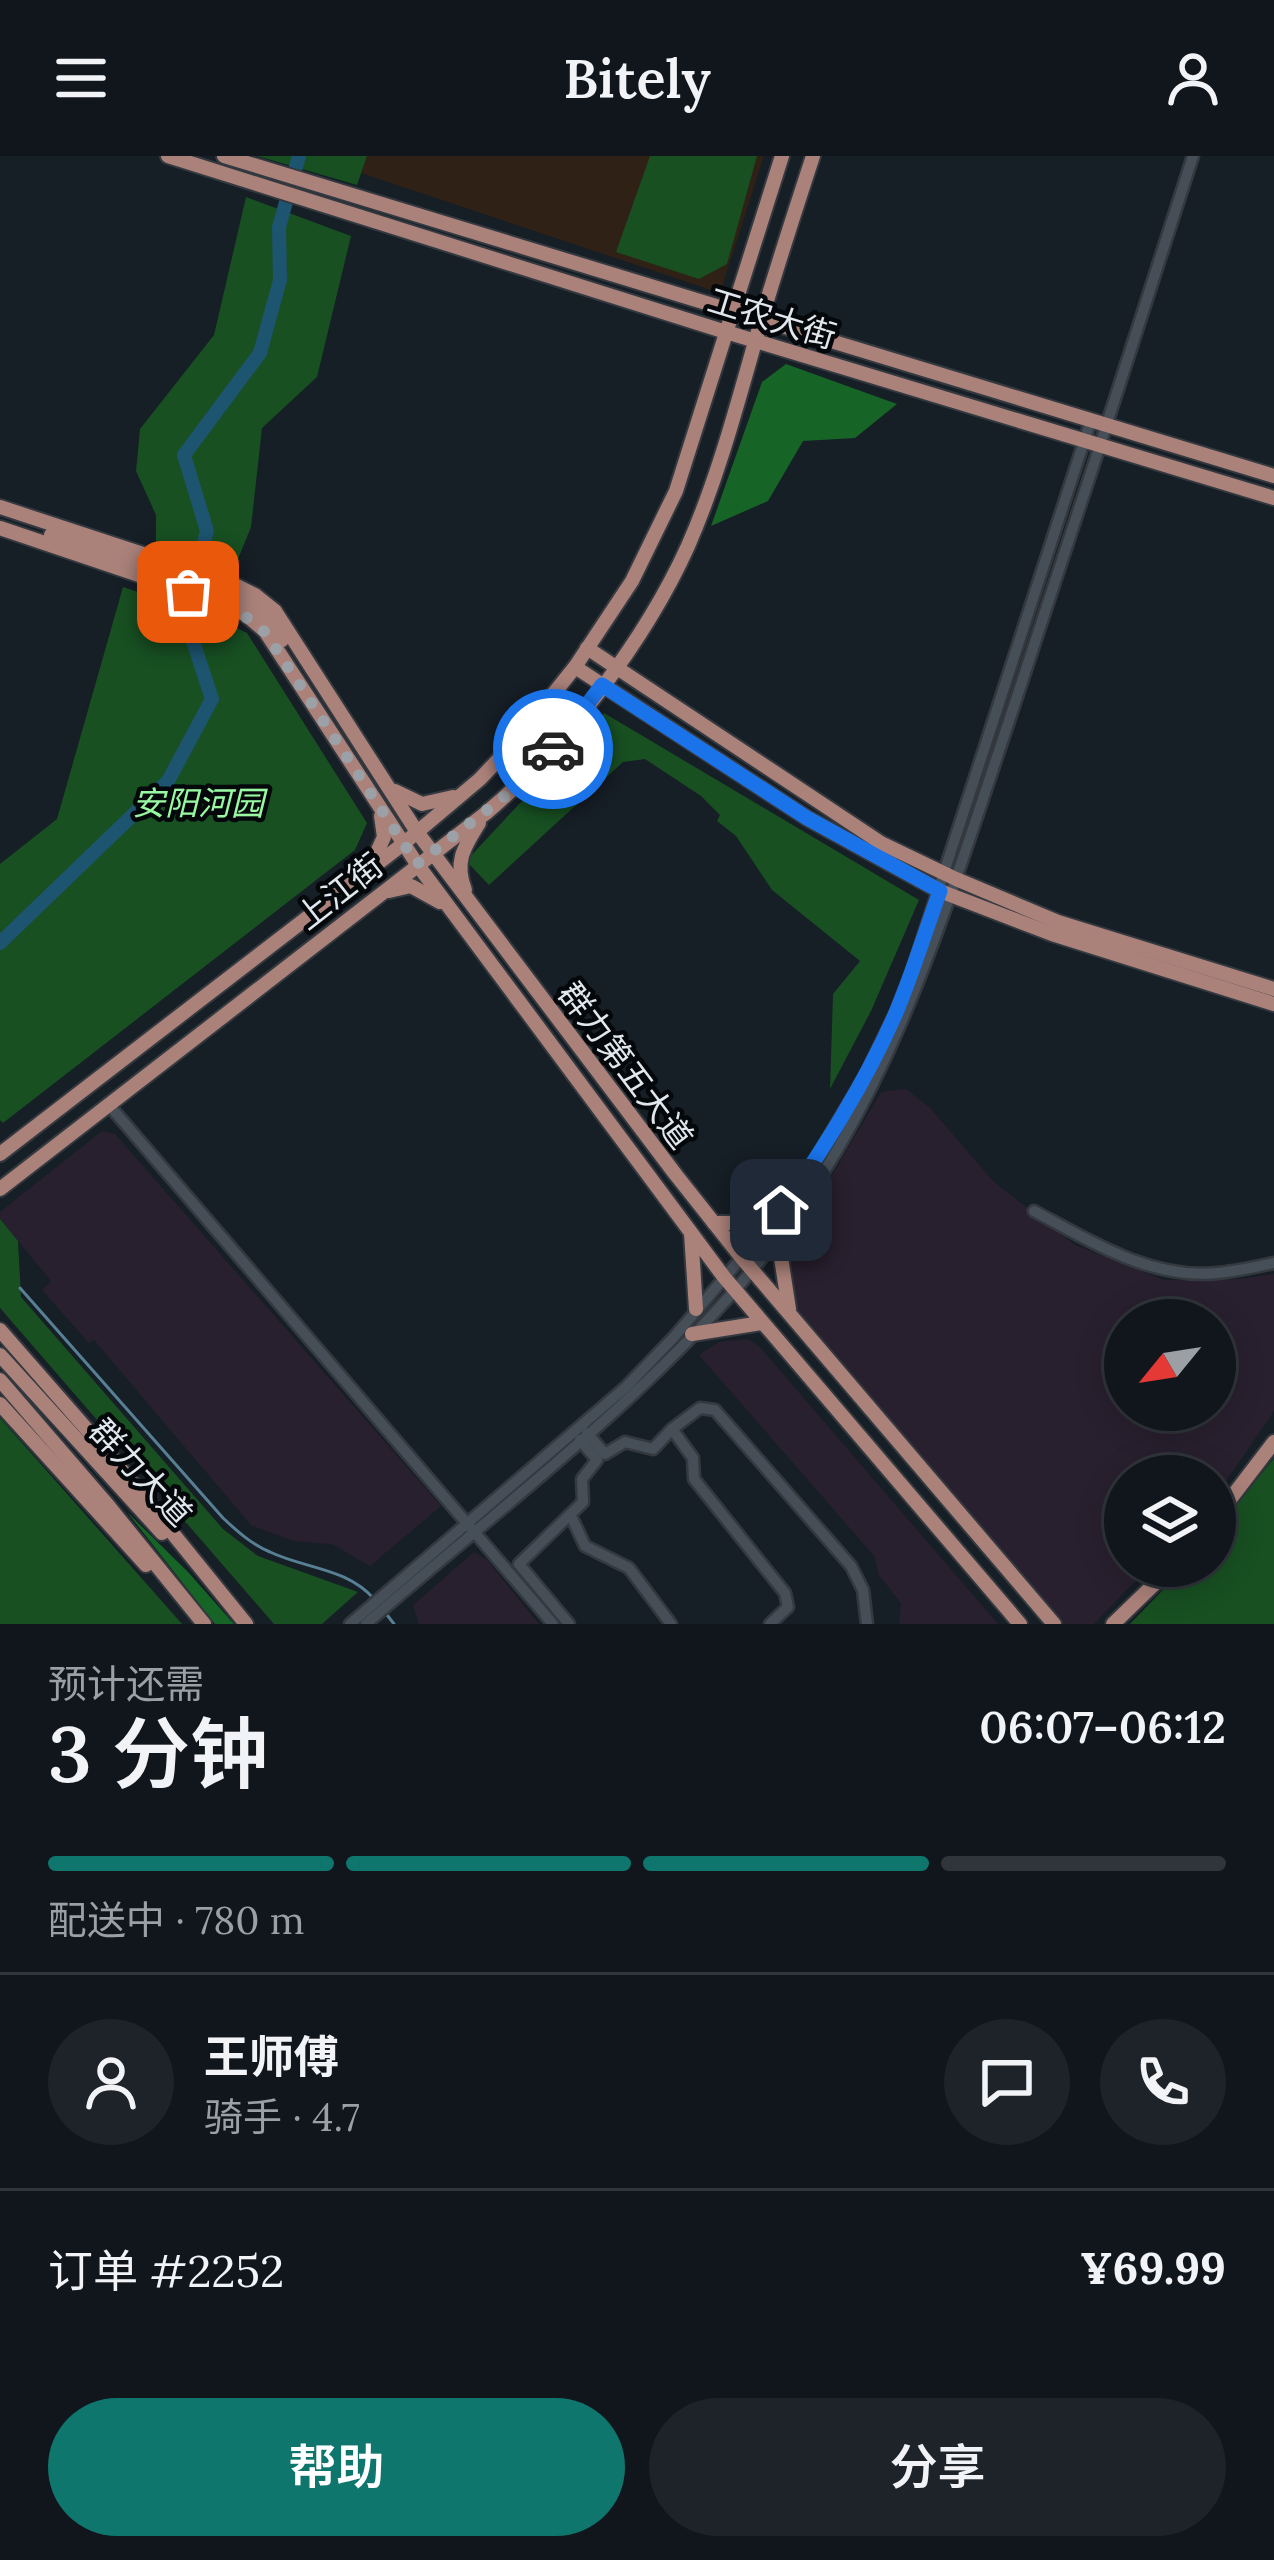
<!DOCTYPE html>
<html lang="zh">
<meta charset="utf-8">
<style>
body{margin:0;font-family:Lora,"Noto Sans SC",serif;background:#1e2329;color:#f1f3f6;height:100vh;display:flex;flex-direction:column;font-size:45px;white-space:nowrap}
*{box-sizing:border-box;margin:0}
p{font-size:39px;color:#9c9fa3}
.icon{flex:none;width:66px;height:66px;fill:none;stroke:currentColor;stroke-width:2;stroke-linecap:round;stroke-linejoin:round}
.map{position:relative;height:1468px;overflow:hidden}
.panel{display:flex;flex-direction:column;background:#10161c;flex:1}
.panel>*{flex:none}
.needle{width:78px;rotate:240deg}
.tools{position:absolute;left:1104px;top:1143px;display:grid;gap:24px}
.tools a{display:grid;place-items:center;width:132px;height:132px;border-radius:50%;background:#10161c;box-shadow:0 6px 30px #0003,0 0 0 3px #30353b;font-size:60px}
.pin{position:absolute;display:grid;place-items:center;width:102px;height:102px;color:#fff;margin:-51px;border-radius:24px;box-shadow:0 6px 18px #0006}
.courier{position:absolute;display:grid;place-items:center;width:120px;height:120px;margin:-60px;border:9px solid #1a73e8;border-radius:50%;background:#fff;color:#222;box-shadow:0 3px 15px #0007}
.headline em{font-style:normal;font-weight:600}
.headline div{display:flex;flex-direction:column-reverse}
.headline{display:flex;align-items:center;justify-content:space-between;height:204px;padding:0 48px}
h1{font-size:78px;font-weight:600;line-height:90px}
.bar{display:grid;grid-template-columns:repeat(4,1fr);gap:18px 12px;align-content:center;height:144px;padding:0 48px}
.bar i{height:15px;border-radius:9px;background:#30353b}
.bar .active{background:#0f766e}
.bar p{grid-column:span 4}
.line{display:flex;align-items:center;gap:30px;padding:0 48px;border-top:3px solid #30353b}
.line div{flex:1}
.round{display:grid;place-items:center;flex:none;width:126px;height:126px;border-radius:63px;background:#1e2329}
.action{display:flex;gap:24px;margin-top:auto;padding:24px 48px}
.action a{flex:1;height:138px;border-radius:72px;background:#0f766e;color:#fff;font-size:48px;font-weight:600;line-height:138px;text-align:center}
.action a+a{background:#1e2329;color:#f1f3f6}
header{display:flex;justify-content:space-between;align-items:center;height:156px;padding:0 48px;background:#10161c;font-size:54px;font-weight:600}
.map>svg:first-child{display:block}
.commercial{fill:#29202f;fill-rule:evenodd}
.education{fill:#2f2115}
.green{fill:#185022}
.forest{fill:#176427}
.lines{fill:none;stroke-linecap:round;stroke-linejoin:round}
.stream{stroke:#588095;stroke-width:3}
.river{stroke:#1d546f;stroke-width:14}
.minor-casing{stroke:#343940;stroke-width:15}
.major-casing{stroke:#343940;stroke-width:18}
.minor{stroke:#464e58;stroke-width:10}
.major{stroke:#ab827a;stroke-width:14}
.done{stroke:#9ba1a7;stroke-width:12;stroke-dasharray:0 21.6}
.route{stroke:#1a73e8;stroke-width:15}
.labels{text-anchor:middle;stroke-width:9;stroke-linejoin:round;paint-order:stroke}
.street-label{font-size:33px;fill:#e2e7ed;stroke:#05080b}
.park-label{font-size:33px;font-style:italic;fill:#98f9a2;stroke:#05080b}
</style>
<header><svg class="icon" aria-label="menu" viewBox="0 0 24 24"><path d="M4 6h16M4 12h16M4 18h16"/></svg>Bitely<svg class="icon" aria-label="person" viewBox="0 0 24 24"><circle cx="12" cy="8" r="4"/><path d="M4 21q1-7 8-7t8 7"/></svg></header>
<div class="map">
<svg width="1274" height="1468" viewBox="0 0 1274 1468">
<rect width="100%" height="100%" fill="#161e26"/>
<g class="commercial">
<path d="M906,933L931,953L993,1025L1075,1089L1164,1124L1239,1123L1274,1118V1255L1215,1341V1320H1125V1410H1150L1094,1468H1064L795,1152L786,1087L832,1019L881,936ZM1125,1164H1215V1254H1125Z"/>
<polygon points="102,975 115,978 441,1350 370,1410 332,1388 293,1385 251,1369 94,1184 89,1187 42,1134 51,1125 0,1063 0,1056"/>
<polygon points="747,1183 759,1190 998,1468 899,1468 901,1447 878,1418 875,1401 699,1199 719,1186"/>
<polygon points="474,1396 486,1403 539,1468 419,1468 413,1449"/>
</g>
<polygon class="education" points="366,0 764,0 720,137 361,17"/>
<g class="green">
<polygon points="257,0 367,0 357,29"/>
<polygon points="650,0 757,0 727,108 699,123 616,96"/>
<polygon points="246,41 351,80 317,221 262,272 251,371 236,408 156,388 156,359 136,315 140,273 214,179"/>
<polygon points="123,431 211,460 247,477 367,667 355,694 3,967 0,964 0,708 57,663"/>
<polygon points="604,557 919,744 871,855 830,933 833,838 860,805 772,734 736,680 717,665 720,659 701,640 645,603 623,606 489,729 466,705"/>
<polygon points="0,1063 18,1085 21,1141 223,1373 258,1400 358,1436 322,1468 274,1468 0,1152"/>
<polygon points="0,1262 182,1468 0,1468"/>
<polygon points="1274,1302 1274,1468 1130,1468 1186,1410 1215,1410 1215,1376"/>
</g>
<g class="forest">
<polygon points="786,208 897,248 855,282 803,285 768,345 711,370 762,226"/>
<polygon points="127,1356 188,1416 234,1468 215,1468"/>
</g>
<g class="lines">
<g class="stream">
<path d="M20,1132L223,1362C237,1375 251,1388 270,1396C306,1413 347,1412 374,1443"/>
<polyline points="384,1455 394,1468"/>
</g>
<polyline class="river" points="0,787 168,625 212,543 184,458 207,375 184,299 260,197 280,124 279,71 299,0"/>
<defs>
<g id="minor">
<polyline points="109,949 553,1468"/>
<path d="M1034,1055C1090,1085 1151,1124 1218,1117C1237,1115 1256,1111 1274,1107"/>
<polyline points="672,1273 693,1302 694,1323 785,1437 788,1451 770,1468"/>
<polyline points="587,1277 605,1298 625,1286 653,1293 672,1273 700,1252 715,1254 851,1410 863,1434 867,1468"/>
<polyline points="571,1360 585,1390 629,1412 671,1468"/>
<polyline points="350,1468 626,1231 674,1181 771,1067 815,1004 865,920 895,858 911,818 1091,264"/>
<path d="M366,1468C505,1347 661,1232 775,1086C894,934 947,748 1008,568C1071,379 1133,190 1193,0"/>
<polyline points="569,1468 519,1408 583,1346 582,1323 597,1304 580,1284"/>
</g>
<g id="major">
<polyline points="168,0 726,176 1274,342"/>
<polyline points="224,0 1274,320"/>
<polyline points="0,351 231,427 255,439 275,455 417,676 676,1019 741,1101 1054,1468"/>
<polyline points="0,372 222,447 246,459 265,475 417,708 724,1121 1020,1468"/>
<polyline points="51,379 148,409 249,446 268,464 282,484"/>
<polyline points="587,492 881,687 956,723 1058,766 1274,833"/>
<polyline points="575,511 807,662 940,735 1052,778 1274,848"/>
<polyline points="395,635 422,648 453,641"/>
<polyline points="372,707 384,681 381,660"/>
<path d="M465,734C454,706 464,691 479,667"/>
<polyline points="389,735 411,730 440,746"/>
<polyline points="0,998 403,688 480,623 514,587 575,511 632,425 676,335 782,0"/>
<path d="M0,1033L486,657C564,592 646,483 688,390C720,317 739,241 761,165C777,110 795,55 813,0"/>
<polyline points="714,1067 771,1067"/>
<polyline points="691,1077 696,1153"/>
<polyline points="778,1082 789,1153"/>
<polyline points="0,1174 111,1301 246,1468"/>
<polyline points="692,1178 761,1167"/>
<polyline points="0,1199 162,1377"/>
<polyline points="0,1224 106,1347 204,1468"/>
<polyline points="0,1248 146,1409"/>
<polyline points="1215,1363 1274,1286"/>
<polyline points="1113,1468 1173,1410"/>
</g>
</defs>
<use href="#minor" class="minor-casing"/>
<use href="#major" class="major-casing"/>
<use href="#minor" class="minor"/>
<use href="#major" class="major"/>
</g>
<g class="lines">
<polyline class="done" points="188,436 237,454 265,476 417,708 504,641 553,593"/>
<path class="route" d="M553,593L602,529L807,662L940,735C925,776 912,819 895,859C864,929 824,992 781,1054"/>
</g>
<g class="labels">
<g class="street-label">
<text transform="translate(772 162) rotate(17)" y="12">工农大街</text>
<text transform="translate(339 735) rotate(-38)" y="12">上江街</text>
<text transform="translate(626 909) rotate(53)" y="12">群力第五大道</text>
<text transform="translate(141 1316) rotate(47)" y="12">群力大道</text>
</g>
<g class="park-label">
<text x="198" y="659">安阳河园</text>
</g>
</g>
</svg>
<div class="tools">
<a><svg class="needle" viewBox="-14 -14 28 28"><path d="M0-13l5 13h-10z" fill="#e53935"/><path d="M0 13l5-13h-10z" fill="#9c9fa3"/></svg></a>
<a><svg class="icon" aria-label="layers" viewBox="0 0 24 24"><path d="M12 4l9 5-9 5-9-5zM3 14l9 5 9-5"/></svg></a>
</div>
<div class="pin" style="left:188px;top:436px;background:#ea580c"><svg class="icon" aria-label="bag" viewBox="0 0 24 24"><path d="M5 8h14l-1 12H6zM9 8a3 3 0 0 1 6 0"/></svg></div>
<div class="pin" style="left:781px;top:1054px;background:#1f2937"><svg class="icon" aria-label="home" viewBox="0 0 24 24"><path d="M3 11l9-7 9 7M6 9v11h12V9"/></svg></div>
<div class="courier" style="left:553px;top:593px"><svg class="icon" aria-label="car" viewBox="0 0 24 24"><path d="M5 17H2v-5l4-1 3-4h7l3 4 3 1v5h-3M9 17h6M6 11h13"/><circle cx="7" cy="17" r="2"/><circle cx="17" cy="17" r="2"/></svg></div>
</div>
<section class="panel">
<div class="headline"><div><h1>3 分钟</h1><p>预计还需</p></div><em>06:07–06:12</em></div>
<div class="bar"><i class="active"></i><i class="active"></i><i class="active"></i><i></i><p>配送中 · 780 m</p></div>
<div class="line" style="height:216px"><a class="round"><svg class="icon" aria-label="person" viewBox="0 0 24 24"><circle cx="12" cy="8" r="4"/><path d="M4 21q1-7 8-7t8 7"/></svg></a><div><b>王师傅</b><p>骑手 · 4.7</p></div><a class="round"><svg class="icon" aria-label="chat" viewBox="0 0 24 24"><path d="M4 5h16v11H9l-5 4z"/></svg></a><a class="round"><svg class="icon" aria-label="phone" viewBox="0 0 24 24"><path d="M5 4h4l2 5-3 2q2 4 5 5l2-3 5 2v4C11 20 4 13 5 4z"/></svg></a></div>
<div class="line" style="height:156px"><div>订单 #2252</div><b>¥69.99</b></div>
<div class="action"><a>帮助</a><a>分享</a></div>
</section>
